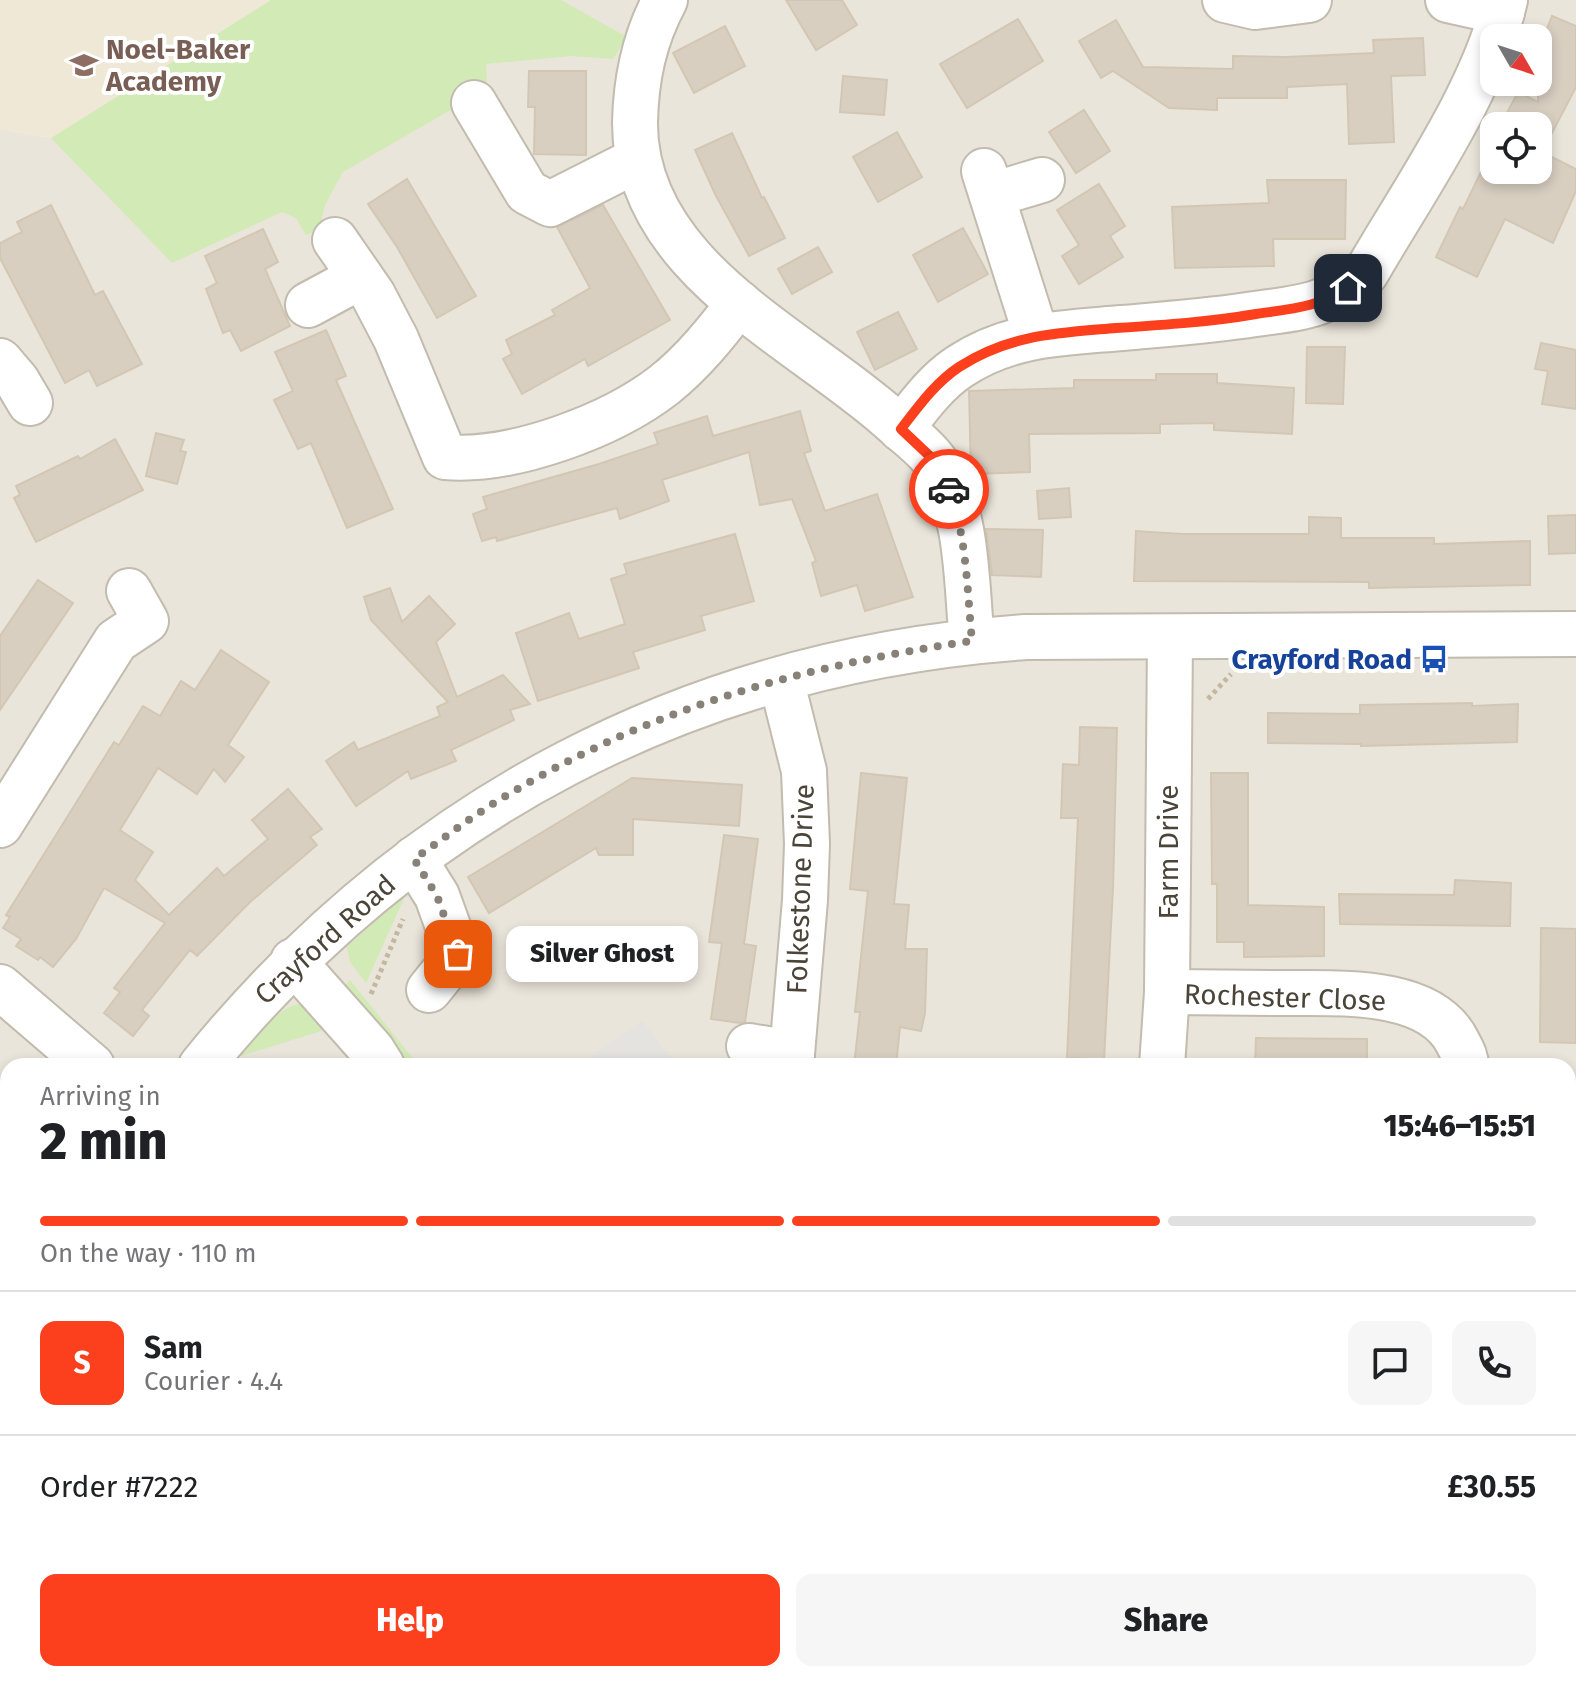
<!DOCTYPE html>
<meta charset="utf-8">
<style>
body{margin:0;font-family:"Fira Sans",sans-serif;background:#f6f6f6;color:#202124;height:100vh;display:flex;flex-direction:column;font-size:30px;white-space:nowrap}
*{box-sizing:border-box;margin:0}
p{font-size:26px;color:#757577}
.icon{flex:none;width:44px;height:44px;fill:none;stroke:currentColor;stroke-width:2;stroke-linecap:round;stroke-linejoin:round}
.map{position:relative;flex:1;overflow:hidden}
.side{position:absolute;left:0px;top:1058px;width:1576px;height:624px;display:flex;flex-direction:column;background:#fff;border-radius:24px 24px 0 0;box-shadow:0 4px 12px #0003}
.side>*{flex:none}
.needle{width:52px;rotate:129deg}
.buttons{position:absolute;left:1480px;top:24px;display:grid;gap:16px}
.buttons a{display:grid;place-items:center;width:72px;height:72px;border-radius:16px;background:#fff;box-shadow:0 4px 12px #0003;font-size:40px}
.pin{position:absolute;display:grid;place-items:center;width:68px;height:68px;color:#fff;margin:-34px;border-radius:16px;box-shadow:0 4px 12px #0006}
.courier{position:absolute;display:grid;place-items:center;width:80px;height:80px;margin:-40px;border:6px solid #fc3f1d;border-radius:50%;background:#fff;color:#222;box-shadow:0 2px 10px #0007}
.bubble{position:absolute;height:56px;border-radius:16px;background:#fff;box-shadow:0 4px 12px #0003;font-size:26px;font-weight:800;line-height:56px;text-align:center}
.headline em{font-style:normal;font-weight:800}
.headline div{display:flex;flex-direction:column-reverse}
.headline{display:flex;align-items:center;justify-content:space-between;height:136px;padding:0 40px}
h1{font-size:52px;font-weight:800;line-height:60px}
.bar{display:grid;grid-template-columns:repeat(4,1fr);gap:12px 8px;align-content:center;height:96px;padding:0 40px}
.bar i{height:10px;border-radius:6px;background:#e0e0e0}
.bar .on{background:#fc3f1d}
.bar p{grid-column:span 4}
.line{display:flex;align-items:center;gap:20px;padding:0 40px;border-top:2px solid #e0e0e0}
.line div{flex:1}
.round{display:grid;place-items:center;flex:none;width:84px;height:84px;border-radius:16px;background:#f6f6f6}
.button{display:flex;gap:16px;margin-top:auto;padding:16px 40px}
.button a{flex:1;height:92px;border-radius:16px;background:#fc3f1d;color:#fff;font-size:32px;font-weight:800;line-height:92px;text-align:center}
.button a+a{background:#f6f6f6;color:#202124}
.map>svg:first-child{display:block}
.residential{fill:#eae5da;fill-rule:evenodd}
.education{fill:#efe8d6}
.green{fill:#d2eab5}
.parking{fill:#e5e3e0}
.building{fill:#d8cfc1;stroke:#d3c7b4;stroke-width:2}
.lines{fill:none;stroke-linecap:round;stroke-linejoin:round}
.minor-casing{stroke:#c2bbae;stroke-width:48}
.path{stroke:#c4b79f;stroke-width:5;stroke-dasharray:4 4;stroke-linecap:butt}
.minor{stroke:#fff;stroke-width:44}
.done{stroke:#878178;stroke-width:8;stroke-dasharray:0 14.4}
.route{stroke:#fc3f1d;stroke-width:10}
.labels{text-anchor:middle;stroke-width:8;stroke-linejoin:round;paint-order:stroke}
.education-label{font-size:28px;font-weight:bold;fill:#785e54;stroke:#fff;text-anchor:start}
.transit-label{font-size:28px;font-weight:bold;fill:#164399;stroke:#fff;text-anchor:end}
.street-label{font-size:28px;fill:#4b4439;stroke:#fff}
</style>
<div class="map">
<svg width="1576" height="1682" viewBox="0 0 1576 1682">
<rect width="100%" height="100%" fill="#f6f3ec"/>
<path class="residential" d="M271,0H1576V1682H0V129L51,138ZM1494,38H1538V82H1494ZM1494,126H1538V170H1494ZM8,1066H1568V1674H8Z"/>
<polygon class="education" points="0,0 271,0 51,138 0,129"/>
<g class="green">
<polygon points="271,0 561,0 627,37 613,59 571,56 486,64 487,82 466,92 461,104 343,172 325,205 319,230 306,235 296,218 282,212 172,263 51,138"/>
<polygon points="406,894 366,983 350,962 347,947"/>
<polygon points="350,980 419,1066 406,1066 341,990"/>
<path d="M299,1004L310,1006L331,1028L241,1056C257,1038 274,1009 299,1004Z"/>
<polygon points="1366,1674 1390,1682 1306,1682 1283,1675"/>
</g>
<polygon class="parking" points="643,1021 677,1066 577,1066"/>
<g class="building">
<polygon points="786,0 842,0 857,25 816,50"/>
<polygon points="1552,16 1576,26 1576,87 1542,152 1576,169 1576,191 1553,243 1505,219 1477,277 1436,257 1460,207 1463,209 1494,145 1494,170 1538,170 1538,126 1500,126 1518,92 1538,102 1538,51"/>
<polygon points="1018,19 1043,61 967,108 940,64"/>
<polygon points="1116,20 1143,67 1233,69 1233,56 1286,57 1374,53 1373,40 1423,38 1425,75 1391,76 1394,142 1349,144 1347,84 1287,87 1287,98 1217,98 1217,110 1169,108 1113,71 1101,78 1079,41"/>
<polygon points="725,26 745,66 694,93 673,53"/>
<polygon points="529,71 586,71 586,155 534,154 535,107 528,107"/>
<polygon points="843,76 887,80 884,115 840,112"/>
<polygon points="1084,110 1110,151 1076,173 1049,132"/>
<polygon points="897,132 922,177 878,202 853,157"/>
<polygon points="732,133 762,198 764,197 785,238 749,256 715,194 695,150"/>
<polygon points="407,179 476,296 437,318 397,247 368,204"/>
<polygon points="1267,180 1346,180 1345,239 1273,239 1274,266 1175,268 1172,207 1269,203"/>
<polygon points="1099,184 1125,226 1110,236 1123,257 1079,284 1062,256 1079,245 1057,210"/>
<polygon points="51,205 95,295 103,291 142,364 97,386 89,370 65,383 0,258 0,243 22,232 17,222"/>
<polygon points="603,205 670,320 588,366 585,359 522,394 503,359 512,354 506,340 555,315 552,310 590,288 557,227"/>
<polygon points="963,228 988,274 938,302 913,255"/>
<polygon points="263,229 278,262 265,269 290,326 241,351 230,330 223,333 206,289 217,283 205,256"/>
<polygon points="818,247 832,272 792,294 778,269"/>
<polygon points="898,312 917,349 875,370 857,332"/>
<polygon points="326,330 346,376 336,380 393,509 347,528 311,443 298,449 274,400 293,391 275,352"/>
<polygon points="1541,343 1576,350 1576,409 1542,404 1548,371 1535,369"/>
<polygon points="1307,347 1345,347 1343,404 1306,403"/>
<polygon points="1156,374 1217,374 1217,383 1294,388 1292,434 1214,430 1214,423 1160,424 1160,433 1029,434 1030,472 971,474 969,391 1074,388 1074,380 1156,380"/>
<polygon points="800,411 811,451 804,453 825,511 877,494 913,597 865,611 857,585 821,596 812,563 816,561 792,499 760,505 749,452 662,480 669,501 620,519 617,508 497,541 496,537 482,541 473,514 487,509 483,497 599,464 658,444 654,433 707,416 713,436"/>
<polygon points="156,433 184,440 180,451 186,452 177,484 146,476"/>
<polygon points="115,439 143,490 36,542 14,498 20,495 16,486 78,456 80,459"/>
<polygon points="1069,488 1071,517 1039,519 1037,491"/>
<polygon points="1576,515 1576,553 1549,554 1548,516"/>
<polygon points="1309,517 1341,518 1341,538 1434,538 1434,544 1530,541 1530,585 1369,588 1369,582 1134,581 1136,531 1182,534 1309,534"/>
<polygon points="986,529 1043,530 1041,577 992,575"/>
<polygon points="735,534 754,601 701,616 705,630 633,652 639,668 538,701 516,633 569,613 579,639 625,624 611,579 627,574 624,564"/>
<polygon points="38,580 73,603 0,710 0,636"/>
<polygon points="390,588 402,622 429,596 455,624 436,642 457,697 503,675 530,704 510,710 514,720 451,750 456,761 411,779 408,771 356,806 326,761 354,742 358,750 440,716 437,707 448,702 371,620 364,597"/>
<polygon points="221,650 269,682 228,745 244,757 225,782 214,769 197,794 158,768 120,830 153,852 135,880 169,915 217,868 224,876 268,839 252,820 288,789 322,829 310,837 317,845 249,903 197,956 190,950 142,1010 149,1016 133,1036 104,1013 120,992 114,988 165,923 104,888 76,939 53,967 40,957 38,960 16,946 21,939 3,928 10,917 6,915 114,742 119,745 143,706 160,716 181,681 195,690"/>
<polygon points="1472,703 1472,706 1518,704 1517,742 1361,746 1361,744 1268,743 1268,713 1360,714 1360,705"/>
<polygon points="1080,727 1117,728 1113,888 1104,1060 1067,1058 1078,818 1061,818 1063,764 1079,765"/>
<polygon points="861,773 907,778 894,904 909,905 905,949 927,949 925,1013 921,1031 900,1027 896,1066 854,1066 860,1012 855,1012 868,891 850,889"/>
<polygon points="1211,773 1248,773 1248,905 1324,907 1324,956 1244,957 1244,942 1217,942 1217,884 1212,884"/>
<polygon points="632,778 742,785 739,826 633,819 633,855 599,855 596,848 489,913 468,877"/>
<polygon points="724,835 758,839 744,944 756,946 745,1022 740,1023 711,1019 722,943 709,942"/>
<polygon points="1455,880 1511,883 1510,926 1340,924 1339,894 1454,895"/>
<polygon points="1541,928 1576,929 1576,1043 1540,1042"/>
<polygon points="1256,1038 1367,1039 1367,1066 1255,1066"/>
</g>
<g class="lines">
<defs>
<g id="minor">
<path d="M665,0C644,39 636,78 635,122C634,265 796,336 889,418C904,432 926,447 937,464C969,515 966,584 972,641"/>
<polyline points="1225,0 1255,7 1309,0"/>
<polyline points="1448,0 1502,12"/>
<polyline points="474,103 527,192 550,204 637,160"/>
<polyline points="984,171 1036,335"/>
<polyline points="992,195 1042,180"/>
<path d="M335,240L373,295L396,339L445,457C512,463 611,426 664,385C693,362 717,332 739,303"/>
<polyline points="308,305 360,277"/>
<polyline points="0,361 17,381 30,403"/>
<path d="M901,429C918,407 935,383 959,367C1010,333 1063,333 1122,328C1166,324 1211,321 1255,314C1306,307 1325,307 1366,273C1414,190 1483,93 1505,0"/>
<polyline points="781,679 804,771 807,844 805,900 791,1066"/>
<polyline points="0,825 116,641 146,621 129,591"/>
<polyline points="414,859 437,896 458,954 429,990"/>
<polyline points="293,961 372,1050 382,1066"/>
<polyline points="0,987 92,1066"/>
<path d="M1167,992C1204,992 1241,993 1278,993C1332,994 1430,985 1458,1043C1462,1051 1466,1057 1466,1066"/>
<polyline points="749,1046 792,1053"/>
<path d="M201,1066C411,807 693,660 1026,637L1576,634"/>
<polyline points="1162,1066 1167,992 1170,638"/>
<polyline points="0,1371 8,1358"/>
<polyline points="1256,1674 1258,1682"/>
<polyline points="359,1682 363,1674"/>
<polyline points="832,1682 835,1674"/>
</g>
</defs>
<use href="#minor" class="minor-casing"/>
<g class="path">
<polyline points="1208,699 1231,674"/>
<polyline points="371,994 403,919"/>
<polyline points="1382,1674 1405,1682"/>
</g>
<use href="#minor" class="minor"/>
</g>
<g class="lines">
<path class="done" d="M458,954L437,896L414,859C446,837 476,813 509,794C656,706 804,666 972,641C967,590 967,537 949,489"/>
<path class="route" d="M949,489L936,462L901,429C918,407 935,383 959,367C1010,334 1059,333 1116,328C1163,325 1210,322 1256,314C1289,309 1320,307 1348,288"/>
</g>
<defs>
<symbol id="school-bare" viewBox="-9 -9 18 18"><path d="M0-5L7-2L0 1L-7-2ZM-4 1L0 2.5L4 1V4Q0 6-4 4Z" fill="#8d6e63" stroke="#fff" stroke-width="2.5" paint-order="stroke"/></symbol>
<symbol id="bus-bare" viewBox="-9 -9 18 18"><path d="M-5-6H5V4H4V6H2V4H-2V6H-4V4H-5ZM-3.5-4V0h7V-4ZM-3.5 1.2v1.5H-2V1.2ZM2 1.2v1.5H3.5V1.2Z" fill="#1a4fb4" stroke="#fff" stroke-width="2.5" paint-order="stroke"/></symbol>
</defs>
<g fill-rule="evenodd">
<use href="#school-bare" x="64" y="45" width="40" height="40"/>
<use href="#bus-bare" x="1414" y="639" width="40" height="40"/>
</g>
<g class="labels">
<g class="education-label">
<text x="106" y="59">Noel-Baker<tspan x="106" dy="32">Academy</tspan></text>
</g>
<g class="transit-label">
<text x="1412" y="669">Crayford Road</text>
</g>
<g class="street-label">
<text transform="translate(1168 852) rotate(-90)" y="10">Farm Drive</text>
<text transform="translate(800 889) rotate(-88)" y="10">Folkestone Drive</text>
<text transform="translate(325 939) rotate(-42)" y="10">Crayford Road</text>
<text transform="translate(1285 997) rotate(2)" y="10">Rochester Close</text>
</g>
</g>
</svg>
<div class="buttons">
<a><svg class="needle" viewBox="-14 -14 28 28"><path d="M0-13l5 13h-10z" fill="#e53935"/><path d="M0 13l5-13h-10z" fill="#757577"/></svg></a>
<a><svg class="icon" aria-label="locate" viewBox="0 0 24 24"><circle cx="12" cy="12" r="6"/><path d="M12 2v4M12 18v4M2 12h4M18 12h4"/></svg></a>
</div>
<div class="pin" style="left:458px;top:954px;background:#ea580c"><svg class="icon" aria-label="bag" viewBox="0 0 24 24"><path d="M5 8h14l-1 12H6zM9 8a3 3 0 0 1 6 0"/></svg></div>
<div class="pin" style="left:1348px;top:288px;background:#1f2937"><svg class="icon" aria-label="home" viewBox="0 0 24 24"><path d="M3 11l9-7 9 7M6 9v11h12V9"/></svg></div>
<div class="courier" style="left:949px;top:489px"><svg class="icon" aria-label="car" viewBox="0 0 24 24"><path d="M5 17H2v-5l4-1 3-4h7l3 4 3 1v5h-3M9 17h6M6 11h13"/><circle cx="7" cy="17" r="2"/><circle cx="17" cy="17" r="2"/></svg></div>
<div class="bubble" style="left:506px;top:926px;width:192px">Silver Ghost</div>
<section class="side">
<div class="headline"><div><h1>2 min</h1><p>Arriving in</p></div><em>15:46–15:51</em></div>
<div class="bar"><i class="on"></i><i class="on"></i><i class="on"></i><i></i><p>On the way · 110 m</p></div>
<div class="line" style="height:144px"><b class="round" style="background:#fc3f1d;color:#fff">S</b><div><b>Sam</b><p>Courier · 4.4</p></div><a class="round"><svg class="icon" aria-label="chat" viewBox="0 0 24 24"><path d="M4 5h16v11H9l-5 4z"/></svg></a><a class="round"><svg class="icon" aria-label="phone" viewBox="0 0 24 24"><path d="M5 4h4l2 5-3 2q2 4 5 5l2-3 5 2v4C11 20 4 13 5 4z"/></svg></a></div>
<div class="line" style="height:104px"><div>Order #7222</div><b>£30.55</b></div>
<div class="button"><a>Help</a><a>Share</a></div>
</section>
</div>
